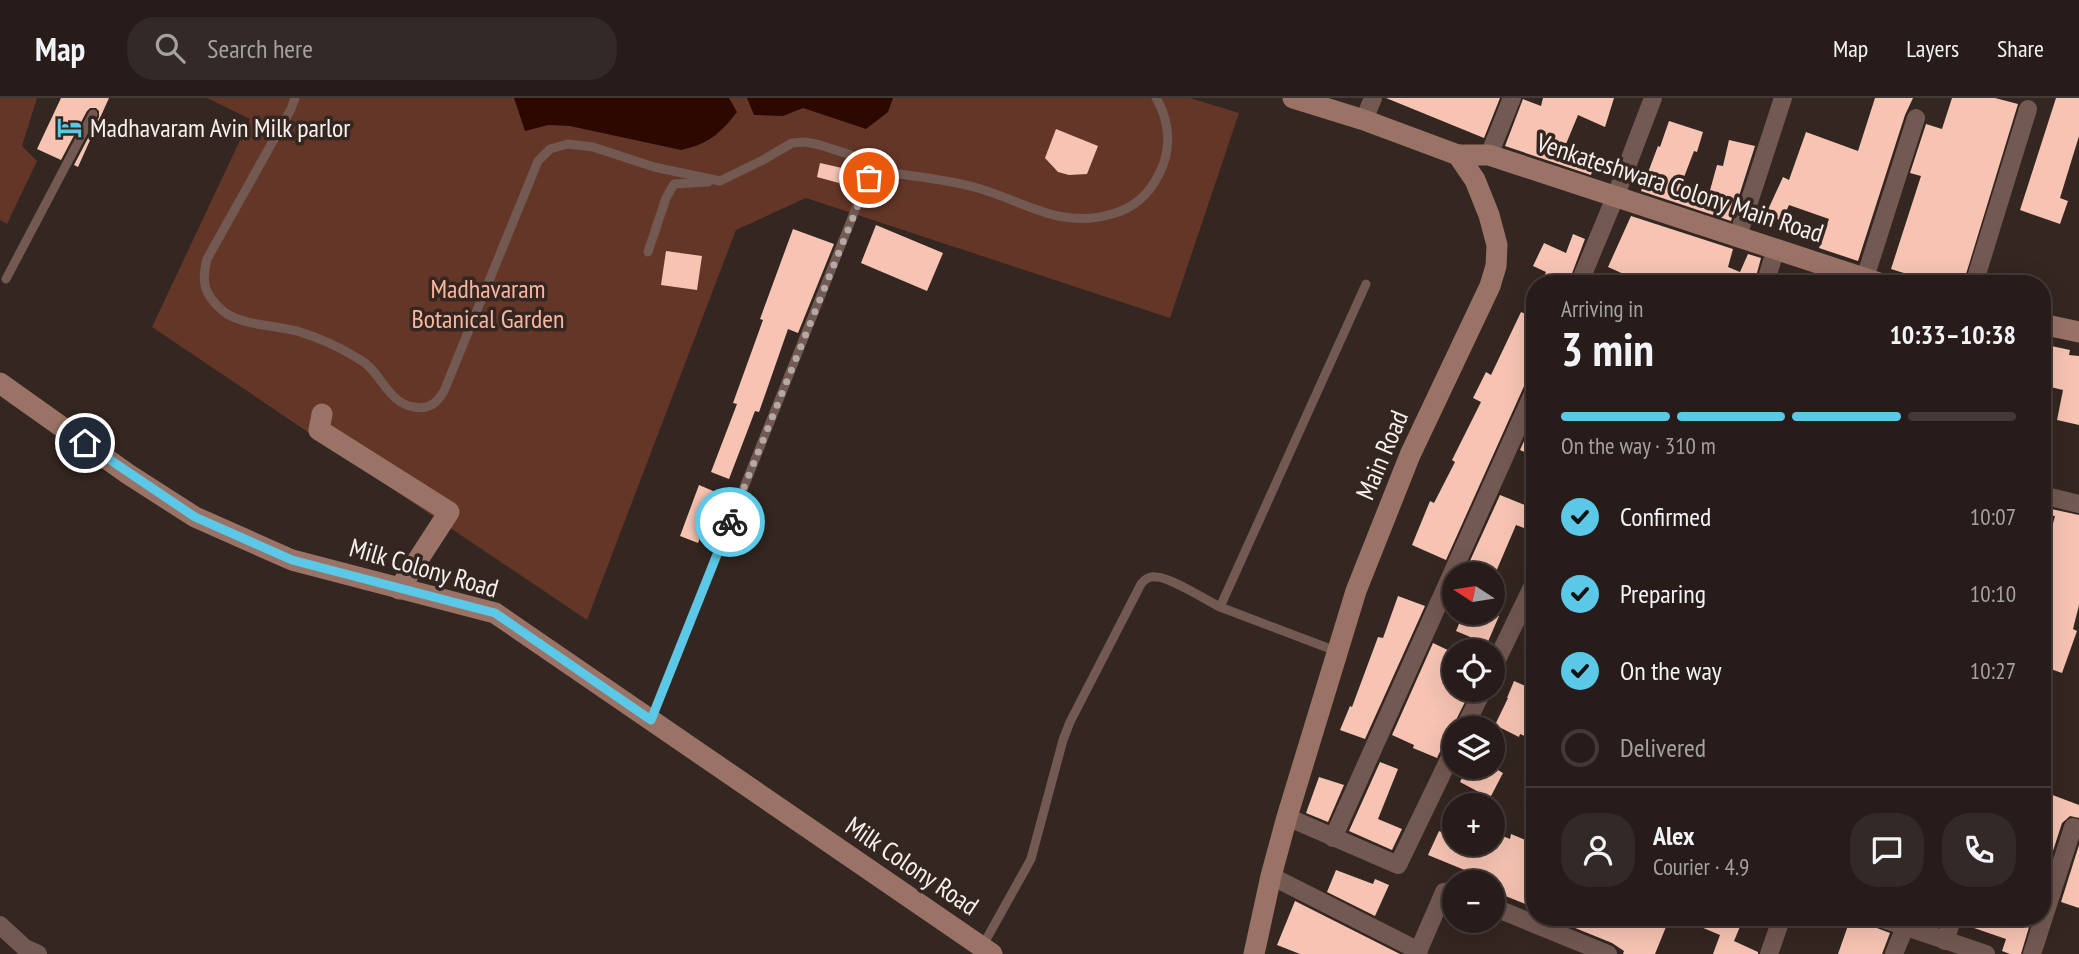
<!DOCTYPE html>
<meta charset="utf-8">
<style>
body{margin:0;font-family:"PT Sans Narrow",sans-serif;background:#332926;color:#f1f3f6;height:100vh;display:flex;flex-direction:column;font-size:26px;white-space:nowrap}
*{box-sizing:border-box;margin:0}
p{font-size:23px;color:#a4a1a2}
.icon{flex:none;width:38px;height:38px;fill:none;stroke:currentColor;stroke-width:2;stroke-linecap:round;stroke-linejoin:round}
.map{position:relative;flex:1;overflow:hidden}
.sheet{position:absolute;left:1526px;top:177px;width:525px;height:651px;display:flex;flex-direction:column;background:#271c19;border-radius:28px;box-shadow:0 7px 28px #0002,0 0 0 2px #433a38}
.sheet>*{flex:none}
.needle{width:46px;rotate:282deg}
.fabs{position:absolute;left:1442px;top:464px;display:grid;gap:14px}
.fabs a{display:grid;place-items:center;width:63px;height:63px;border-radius:50%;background:#271c19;box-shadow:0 7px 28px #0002,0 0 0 2px #433a38;font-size:35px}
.pin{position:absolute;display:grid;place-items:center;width:60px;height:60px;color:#fff;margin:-30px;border:4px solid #fff;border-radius:50%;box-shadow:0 2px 7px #0007}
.courier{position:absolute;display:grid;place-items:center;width:70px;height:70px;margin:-35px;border:5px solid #5ac8e6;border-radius:50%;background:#fff;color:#222;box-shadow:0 2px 9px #0007}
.headline em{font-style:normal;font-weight:800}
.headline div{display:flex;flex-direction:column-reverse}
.headline{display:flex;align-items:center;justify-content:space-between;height:119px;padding:0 35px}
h1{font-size:46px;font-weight:800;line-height:52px}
.bar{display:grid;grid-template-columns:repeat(4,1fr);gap:10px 7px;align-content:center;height:84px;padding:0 35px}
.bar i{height:9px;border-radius:5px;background:#433a38}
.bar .active{background:#5ac8e6}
.bar p{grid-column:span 4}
.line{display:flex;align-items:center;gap:18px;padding:0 35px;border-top:2px solid #433a38}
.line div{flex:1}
.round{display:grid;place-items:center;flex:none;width:74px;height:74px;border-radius:28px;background:#332926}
ol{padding:0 35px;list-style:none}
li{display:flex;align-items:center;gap:21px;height:77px}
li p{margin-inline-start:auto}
li .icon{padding:7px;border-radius:50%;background:#5ac8e6;color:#111;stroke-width:4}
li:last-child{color:#a4a1a2}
li i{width:38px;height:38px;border:4px solid #433a38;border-radius:50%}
header{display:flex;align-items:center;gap:42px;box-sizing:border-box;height:98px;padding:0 35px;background:#271c19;border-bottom:2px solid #433a38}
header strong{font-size:33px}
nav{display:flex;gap:38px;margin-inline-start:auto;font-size:24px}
.search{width:490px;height:63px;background:#332926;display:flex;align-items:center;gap:18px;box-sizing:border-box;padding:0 24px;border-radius:28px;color:#a4a1a2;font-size:26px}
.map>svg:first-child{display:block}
.green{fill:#643627}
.water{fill:#2c0800}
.building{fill:#f7c4b3}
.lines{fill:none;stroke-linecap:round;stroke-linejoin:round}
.lane{stroke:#725951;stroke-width:9}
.street{stroke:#725951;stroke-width:18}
.secondary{stroke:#9a7366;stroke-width:21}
.done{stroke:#b5a9a6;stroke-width:7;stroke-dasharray:0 12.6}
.route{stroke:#5ac8e6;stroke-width:9}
.labels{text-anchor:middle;stroke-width:7;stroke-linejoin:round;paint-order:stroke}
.poi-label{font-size:26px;fill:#faf0ed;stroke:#342621;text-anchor:start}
.street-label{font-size:26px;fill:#faf0ed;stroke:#342621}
.park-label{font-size:26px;fill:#fbb59f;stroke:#342621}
</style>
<header>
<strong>Map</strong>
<div class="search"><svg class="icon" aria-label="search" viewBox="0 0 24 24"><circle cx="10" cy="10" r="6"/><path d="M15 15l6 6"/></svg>Search here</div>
<nav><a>Map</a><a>Layers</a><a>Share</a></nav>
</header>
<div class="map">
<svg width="2079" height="856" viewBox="0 0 2079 856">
<rect width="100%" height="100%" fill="#342621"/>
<g class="green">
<polygon points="0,0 37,0 22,48 37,63 7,126 0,122"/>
<polygon points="207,0 1190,0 1239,15 1170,220 806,100 736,132 587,522 152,229 250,21"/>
</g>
<g class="water">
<path d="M514,0H729L737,14C720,36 708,46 681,52L570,28L548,27L525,33Z"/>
<polygon points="747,0 893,0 888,14 866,31 803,10 783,18 754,17"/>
</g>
<g class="building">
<polygon points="61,0 109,0 78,69 74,67 99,19 99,13 96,10 90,10 87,13 61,62 37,51"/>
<polygon points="1386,0 1500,0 1484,40"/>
<polygon points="1543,0 1614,0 1605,29 1578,17 1566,46 1597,57 1591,77 1505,48 1523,1 1541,8"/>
<polygon points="1875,0 1913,0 1905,17 1858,163 1819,150 1829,121 1789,107 1782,123 1766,116 1783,79 1789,82 1806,34 1858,53"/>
<polygon points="1952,0 1995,0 2018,6 1963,186 1939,186 1891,171 1921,78 1910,75 1926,26 1942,31"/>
<polygon points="2056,0 2079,0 2079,38 2060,100 2068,103 2060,126 2020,112"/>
<polygon points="1669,23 1703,34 1697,54 1694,53 1681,87 1709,96 1717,67 1723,68 1729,42 1755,48 1731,123 1641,93 1658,48 1660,49"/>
<polygon points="1056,31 1098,48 1087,76 1069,77 1058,74 1045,60"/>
<polygon points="820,65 842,70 839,85 817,79"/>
<polygon points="1631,118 1733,151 1728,169 1740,174 1748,156 1761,160 1754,186 1646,186 1608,169"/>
<polygon points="876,127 943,155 927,193 861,165"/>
<polygon points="793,131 834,146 798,235 788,231 759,314 755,313 729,381 711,374 737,306 733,305 763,222 760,221"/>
<polygon points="1573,136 1585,141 1568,186 1541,186 1546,174 1533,168 1544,145 1566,155"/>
<polygon points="666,153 702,158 697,192 661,187"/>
<polygon points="1521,214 1535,220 1535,280 1529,281 1525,286 1446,462 1412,447 1430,403 1434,405 1455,364 1452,362 1481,304 1473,300 1486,274 1491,277"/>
<polygon points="2042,246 2070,252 2069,257 2079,258 2079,327 2057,322 2063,292 2042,287"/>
<polygon points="1535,319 1535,359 1520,352"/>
<polygon points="699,387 718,395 698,445 680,438"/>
<polygon points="1500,397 1535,411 1535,434 1516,427 1495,476 1464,476"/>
<polygon points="2042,409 2079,417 2079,507 2073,531 2077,533 2062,575 2042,568 2042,467 2055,418 2042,416"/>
<polygon points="1398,498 1425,508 1365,641 1340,632 1350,608 1352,609 1378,539 1383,540"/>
<polygon points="1464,514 1490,514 1499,518 1487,546 1456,533"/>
<polygon points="1433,545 1454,555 1454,592 1471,592 1454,626 1454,640 1448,641 1444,645 1437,660 1413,650 1414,647 1392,637"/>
<polygon points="1514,583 1535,592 1535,642 1520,636 1519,639 1495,627 1508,600 1507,600"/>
<polygon points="1380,664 1398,671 1378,721 1402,731 1392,752 1349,733"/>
<polygon points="1468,668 1491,668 1503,675 1490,700 1460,684"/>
<polygon points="1319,679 1344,687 1328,724 1306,715"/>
<polygon points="2042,693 2079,707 2079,720 2070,718 2062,725 2042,787"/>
<polygon points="1439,733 1454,739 1454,746 1493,746 1493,734 1510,741 1511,736 1535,746 1535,810 1493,793 1493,784 1463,784 1467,773 1428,757"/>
<polygon points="2079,747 2079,810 2061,804"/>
<polygon points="1336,772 1373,786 1375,781 1389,787 1375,818 1327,794"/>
<polygon points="1295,803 1400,856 1300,856 1277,847"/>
<polygon points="1548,819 1670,819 1655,856 1623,856 1624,853 1612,845"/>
<polygon points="1677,819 1744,819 1734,843 1758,854 1758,856 1713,856 1720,837"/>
<polygon points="1851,819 1866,819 1869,827 1890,835 1882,856 1838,856"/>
<polygon points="1978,819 2032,819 2021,856 2010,856 2002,853 2006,841 1974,830"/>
</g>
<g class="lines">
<g class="lane">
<path d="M295,0L291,11L207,161C201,184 204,197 223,213C241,228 278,227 300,234C320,240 341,250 359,261C381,273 387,305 414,309C429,312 437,305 444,293L538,63L550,51L568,46L593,49L654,69L720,83L763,62L792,45L805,44L820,47L860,60L866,66L869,72L868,80L651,621"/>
<path d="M869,72C903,77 940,80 974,89C1023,102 1059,132 1112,116C1134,110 1149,97 1159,76C1172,52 1170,23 1156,0"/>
<polyline points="648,154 666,100 674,86 708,84"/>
<polyline points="6,181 93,16"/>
<polyline points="1336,553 1220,509 1366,186"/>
<path d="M982,849L1031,761L1063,642L1070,624L1141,486C1145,481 1149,478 1156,479C1170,479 1206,502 1220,509"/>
</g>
<g class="street">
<polyline points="1364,22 1373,0"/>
<polyline points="1489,57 1512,0"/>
<polyline points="1738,138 1783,0"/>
<polyline points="1865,180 1916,20"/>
<polyline points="1579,186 1616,97 1653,0"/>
<polyline points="1765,186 1776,150"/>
<polyline points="1974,186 2028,11"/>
<polyline points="2042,397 2079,406"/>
<polyline points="1493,570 1535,483"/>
<polyline points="1464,630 1483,592"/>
<polyline points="1287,719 1398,767 1454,651"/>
<polyline points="1333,740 1535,291"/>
<polyline points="1271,778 1419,853"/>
<polyline points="1493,809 1608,856"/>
<polyline points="1877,819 1986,856"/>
<polyline points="0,827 25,850 38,856"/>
<polyline points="1945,843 1953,819"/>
<polyline points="1417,856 1444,794 1454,793"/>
<polyline points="1769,856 1782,819"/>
<polyline points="1894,856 1905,829"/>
<polyline points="2032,856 2073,729"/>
</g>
<g class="secondary">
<polyline points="1458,57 1489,57 1882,186"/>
<polyline points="2042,226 2079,234"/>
<polyline points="0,285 128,376 195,419 292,462 495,515 992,856"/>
<polyline points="322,316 319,332 449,414 399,491"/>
<polyline points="1254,856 1271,778 1287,719 1356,493 1410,357 1490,188 1496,168 1497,147 1489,117 1475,82 1458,57 1364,22 1293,0"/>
</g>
</g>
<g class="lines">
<polyline class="done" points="730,424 869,80"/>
<polyline class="route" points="85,345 195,419 292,462 495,515 651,622 730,424"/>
</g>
<defs>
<symbol id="hotel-bare" viewBox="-9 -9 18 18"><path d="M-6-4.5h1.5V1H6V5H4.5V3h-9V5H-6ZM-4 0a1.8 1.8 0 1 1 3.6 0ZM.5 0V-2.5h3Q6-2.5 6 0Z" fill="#5ac8e6" stroke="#342621" stroke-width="2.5" paint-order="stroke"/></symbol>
</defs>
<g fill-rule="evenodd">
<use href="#hotel-bare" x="52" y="12" width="35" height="35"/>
</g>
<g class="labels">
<g class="poi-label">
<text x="90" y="39">Madhavaram Avin Milk parlor</text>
</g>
<g class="street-label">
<text transform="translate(1680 90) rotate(18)" y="9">Venkateshwara Colony Main Road</text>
<text transform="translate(1382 357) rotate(-67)" y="9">Main Road</text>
<text transform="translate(424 470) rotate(16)" y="9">Milk Colony Road</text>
<text transform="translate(912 768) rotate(34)" y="9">Milk Colony Road</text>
</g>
<g class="park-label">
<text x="488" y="200">Madhavaram<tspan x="488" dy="30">Botanical Garden</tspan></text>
</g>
</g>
</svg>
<div class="fabs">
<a><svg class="needle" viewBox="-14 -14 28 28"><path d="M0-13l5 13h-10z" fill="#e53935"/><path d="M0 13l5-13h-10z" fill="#a4a1a2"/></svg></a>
<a><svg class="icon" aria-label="locate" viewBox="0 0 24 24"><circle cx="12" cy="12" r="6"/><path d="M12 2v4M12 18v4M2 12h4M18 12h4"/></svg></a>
<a><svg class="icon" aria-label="layers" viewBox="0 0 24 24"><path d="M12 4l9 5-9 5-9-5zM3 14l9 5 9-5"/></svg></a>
<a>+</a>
<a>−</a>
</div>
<div class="pin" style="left:869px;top:80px;background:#ea580c"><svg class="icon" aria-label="bag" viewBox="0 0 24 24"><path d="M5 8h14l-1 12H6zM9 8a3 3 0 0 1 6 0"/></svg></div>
<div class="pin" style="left:85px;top:345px;background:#1f2937"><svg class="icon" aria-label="home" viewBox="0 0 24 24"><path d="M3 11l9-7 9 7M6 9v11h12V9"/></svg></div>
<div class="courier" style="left:730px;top:424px"><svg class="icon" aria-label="bike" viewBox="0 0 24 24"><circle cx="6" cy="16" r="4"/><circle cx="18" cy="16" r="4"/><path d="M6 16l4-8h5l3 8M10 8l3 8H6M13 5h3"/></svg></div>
<section class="sheet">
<div class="headline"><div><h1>3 min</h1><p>Arriving in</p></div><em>10:33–10:38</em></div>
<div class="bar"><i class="active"></i><i class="active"></i><i class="active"></i><i></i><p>On the way · 310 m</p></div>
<ol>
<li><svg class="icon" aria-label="check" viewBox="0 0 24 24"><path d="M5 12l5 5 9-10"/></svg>Confirmed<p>10:07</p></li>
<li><svg class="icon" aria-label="check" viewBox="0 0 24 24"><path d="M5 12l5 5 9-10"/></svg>Preparing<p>10:10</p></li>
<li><svg class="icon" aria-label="check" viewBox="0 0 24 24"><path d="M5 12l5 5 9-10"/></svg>On the way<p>10:27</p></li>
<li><i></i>Delivered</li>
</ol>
<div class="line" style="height:126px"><a class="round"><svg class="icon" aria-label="person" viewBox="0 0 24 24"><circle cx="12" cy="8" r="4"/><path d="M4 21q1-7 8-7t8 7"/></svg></a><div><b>Alex</b><p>Courier · 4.9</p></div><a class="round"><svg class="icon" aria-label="chat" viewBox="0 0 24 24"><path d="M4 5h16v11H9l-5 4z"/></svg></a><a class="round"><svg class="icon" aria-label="phone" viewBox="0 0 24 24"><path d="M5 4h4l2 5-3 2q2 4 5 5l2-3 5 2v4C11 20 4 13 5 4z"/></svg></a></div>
</section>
</div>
